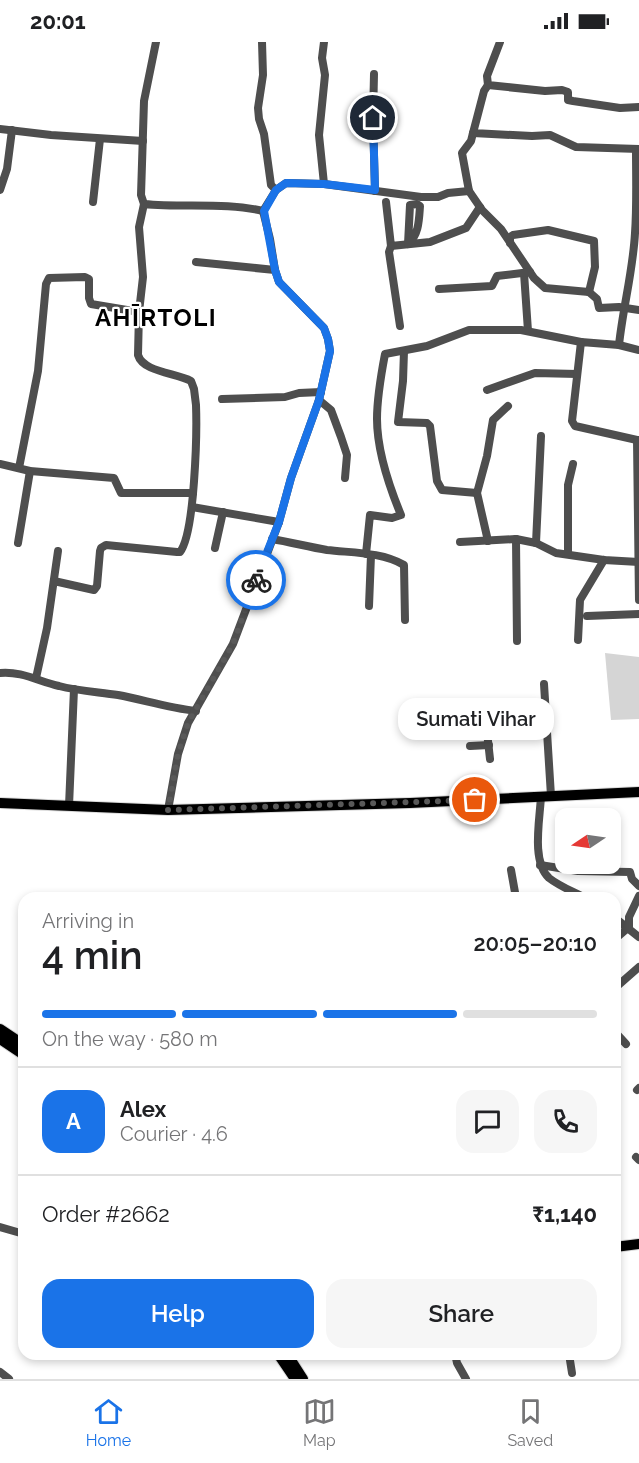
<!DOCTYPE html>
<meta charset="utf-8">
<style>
body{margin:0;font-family:Raleway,sans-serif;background:#f6f6f6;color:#202124;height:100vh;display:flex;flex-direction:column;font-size:22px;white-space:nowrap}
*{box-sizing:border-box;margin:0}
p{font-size:20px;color:#757577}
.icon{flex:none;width:33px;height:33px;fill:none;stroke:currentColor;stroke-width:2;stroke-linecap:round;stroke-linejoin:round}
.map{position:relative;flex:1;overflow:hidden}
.side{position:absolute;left:18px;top:850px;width:603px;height:468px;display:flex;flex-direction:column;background:#fff;border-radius:18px;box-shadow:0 3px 9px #0003}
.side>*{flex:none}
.needle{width:39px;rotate:257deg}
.fabs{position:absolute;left:555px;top:766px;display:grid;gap:12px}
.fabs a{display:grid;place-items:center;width:66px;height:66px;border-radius:12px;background:#fff;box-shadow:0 3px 9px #0003;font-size:30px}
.pin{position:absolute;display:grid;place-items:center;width:51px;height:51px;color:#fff;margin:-26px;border:3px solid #fff;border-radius:50%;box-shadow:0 2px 6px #0007}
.courier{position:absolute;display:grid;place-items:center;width:60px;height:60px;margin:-30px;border:4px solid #1a73e8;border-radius:50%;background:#fff;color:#222;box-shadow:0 2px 8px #0007}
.bubble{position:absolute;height:42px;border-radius:18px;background:#fff;box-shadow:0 3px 9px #0003;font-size:20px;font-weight:600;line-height:42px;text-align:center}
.headline em{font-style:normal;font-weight:600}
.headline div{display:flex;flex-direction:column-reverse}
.headline{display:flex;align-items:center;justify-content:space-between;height:102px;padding:0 24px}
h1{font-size:39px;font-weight:600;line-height:45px}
.bar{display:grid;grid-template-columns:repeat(4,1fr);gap:9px 6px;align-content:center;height:72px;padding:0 24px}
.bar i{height:8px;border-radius:4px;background:#e0e0e0}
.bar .selected{background:#1a73e8}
.bar p{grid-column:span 4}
.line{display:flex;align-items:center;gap:15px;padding:0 24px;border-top:2px solid #e0e0e0}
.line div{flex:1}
.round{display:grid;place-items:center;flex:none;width:63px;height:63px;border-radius:18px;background:#f6f6f6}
.primary-button{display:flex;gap:12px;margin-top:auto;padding:12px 24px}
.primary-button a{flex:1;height:69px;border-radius:18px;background:#1a73e8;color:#fff;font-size:24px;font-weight:600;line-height:69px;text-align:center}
.primary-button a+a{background:#f6f6f6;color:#202124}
.status{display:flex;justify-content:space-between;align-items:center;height:42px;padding:0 30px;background:#fff;direction:ltr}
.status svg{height:16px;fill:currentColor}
.menu{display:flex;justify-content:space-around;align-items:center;height:84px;border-top:2px solid #e0e0e0;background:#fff;font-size:16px;color:#757577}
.menu a{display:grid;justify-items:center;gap:3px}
.menu .selected{color:#1a73e8}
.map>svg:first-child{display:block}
.green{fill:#d5d5d5}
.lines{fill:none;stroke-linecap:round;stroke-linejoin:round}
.major-casing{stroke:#dbdbdb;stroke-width:12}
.minor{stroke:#4e4e4e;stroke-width:8}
.major{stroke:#000;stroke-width:10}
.done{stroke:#595959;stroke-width:6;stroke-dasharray:0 10.8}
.route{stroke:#1a73e8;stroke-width:8}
.labels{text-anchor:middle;stroke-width:4.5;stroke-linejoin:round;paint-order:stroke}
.district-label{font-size:24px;font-weight:bold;letter-spacing:1.5px;fill:#000;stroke:#fff}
</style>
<div class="status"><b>20:01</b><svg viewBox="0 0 49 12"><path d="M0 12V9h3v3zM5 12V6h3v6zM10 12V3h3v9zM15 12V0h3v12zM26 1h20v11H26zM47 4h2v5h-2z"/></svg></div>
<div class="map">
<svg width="639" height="1337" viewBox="0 0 639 1337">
<rect width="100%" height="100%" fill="#fff"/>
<polygon class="green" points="605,611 639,615 639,677 611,678"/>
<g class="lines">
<defs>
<g id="major">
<polyline points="0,761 168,768 410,761 639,750"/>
<polyline points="0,987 24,1003"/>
<polyline points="0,997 24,1013"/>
<polyline points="615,1205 639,1202"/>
<polyline points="278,1312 295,1337"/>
<polyline points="287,1312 303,1337"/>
</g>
</defs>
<use href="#major" class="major-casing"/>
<g class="minor">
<path d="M156,0L144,59L141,153L144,162C183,166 225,160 263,169"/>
<polyline points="262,0 263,33 258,66 259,77 264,92 271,143 276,148 286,141 324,142"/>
<polyline points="324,0 322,16 325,33 319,93 324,142 421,155 438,155 448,151 469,149"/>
<polyline points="500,0 487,34 488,43 545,49 562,48 568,50 568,58 573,59 620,66 639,65"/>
<polyline points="374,32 373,77 375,149"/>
<polyline points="488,43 484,49 473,91 532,94 550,93 576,105 639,107"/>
<polyline points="0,87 51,93 143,99"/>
<polyline points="473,91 471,99 462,111 469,149 482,168 501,187 534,236 545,246 589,250 597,257 599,266 619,265 639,268"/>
<polyline points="0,148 7,127 12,88"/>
<polyline points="93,160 100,97"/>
<polyline points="386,160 391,204 430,200 466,186 480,165"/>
<path d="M417,162L420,164C419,178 419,193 408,202L410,163Z"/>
<polyline points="510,201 510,195 513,193 548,188 594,199 595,225 589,250"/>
<polyline points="391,204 389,210 400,284"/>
<polyline points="196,220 275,228"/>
<polyline points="524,231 528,289"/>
<polyline points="439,247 492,244 497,234 530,230"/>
<path d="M619,303C623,265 633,229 635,191C637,164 636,135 636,107"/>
<polyline points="404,309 403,339 398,380 427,381 430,384 437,439 442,448 477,451"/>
<polyline points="487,348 535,331 577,332"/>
<polyline points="222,357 285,355 299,351 321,350"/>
<polyline points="319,358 331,368 341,395 347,413 345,436"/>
<polyline points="637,398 575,384 572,379 581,300 619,303 639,308"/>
<polyline points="639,398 637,398 639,558"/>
<polyline points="0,422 30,429 114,436 121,451 193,451"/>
<polyline points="19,426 38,329 46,242 49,236 85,235 89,237 89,256 91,262 139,270"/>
<polyline points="192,465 279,480"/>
<path d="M272,497C290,500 309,505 327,508C353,511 382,510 404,523L405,578"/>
<polyline points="516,497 517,599"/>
<polyline points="488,499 477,451 487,414 493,378 508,364"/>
<polyline points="460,500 516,497 536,501 556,511 604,518 639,520"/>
<polyline points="18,501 30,429"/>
<polyline points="536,501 541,394"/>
<polyline points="215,506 223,470"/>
<path d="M366,512L370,473L392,476L401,473C389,444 377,409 377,377C377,356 381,333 385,312L427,304L469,288H521L581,300"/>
<polyline points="568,512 568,443 573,422"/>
<path d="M54,539L94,548L97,544L100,509L101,506L106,503L177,510H180C195,491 197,390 196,363L194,347L191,339C176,331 143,330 138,313L139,270L143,235L139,185L144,162"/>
<polyline points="369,564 371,513"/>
<polyline points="587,574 639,572"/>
<polyline points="578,598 580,558 604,518"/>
<path d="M0,631C21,629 38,639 59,644C78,649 98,650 118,653C144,658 169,666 196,669"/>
<polyline points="36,636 47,586 58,509"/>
<polyline points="544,642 551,754"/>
<polyline points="470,704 489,703"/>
<polyline points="490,717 487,690 548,684"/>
<path d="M541,754C540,777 531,819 549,836C559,844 574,850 585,856"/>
<polyline points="69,764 74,647"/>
<polyline points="168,768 178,712 188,681 233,602 279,480 291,436 319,358 330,309 328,297 324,286 279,240 275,228 270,197 263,169 276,148"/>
<polyline points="540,823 578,829 630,830 632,837 639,844"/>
<polyline points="511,828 516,856"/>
<polyline points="615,876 639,895"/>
<polyline points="615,897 629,885 629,875 639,854"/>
<polyline points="615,946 639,925"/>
<polyline points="615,990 626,1002"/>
<polyline points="637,1048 639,1046"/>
<polyline points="636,1115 639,1118"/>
<polyline points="0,1185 24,1192"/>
<polyline points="455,1312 457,1321 466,1337"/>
<polyline points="569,1312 572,1331"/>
<polyline points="0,1330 9,1337"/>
</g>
<use href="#major" class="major"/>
</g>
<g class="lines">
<polyline class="done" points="256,538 233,602 188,681 178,712 168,768 475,758"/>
<polyline class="route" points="256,538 279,480 291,436 319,358 330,309 328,297 324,286 279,240 275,228 264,169 276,148 286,141 324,142 375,148 373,76"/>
</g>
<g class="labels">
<g class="district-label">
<text x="156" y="284">AHĪRTOLI</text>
</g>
</g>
</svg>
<div class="fabs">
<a><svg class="needle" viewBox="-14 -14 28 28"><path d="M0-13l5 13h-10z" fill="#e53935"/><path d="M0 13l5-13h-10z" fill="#757577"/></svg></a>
</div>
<div class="pin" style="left:475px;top:758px;background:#ea580c"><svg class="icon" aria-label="bag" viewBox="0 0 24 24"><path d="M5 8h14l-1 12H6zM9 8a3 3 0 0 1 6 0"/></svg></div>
<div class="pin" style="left:373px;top:76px;background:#1f2937"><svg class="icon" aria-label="home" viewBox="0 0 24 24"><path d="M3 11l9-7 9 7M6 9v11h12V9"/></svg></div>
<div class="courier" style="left:256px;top:538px"><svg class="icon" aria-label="bike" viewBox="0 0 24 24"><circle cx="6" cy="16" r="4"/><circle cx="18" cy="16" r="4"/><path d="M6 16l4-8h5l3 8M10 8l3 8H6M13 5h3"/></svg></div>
<div class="bubble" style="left:398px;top:656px;width:156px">Sumati Vihar</div>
<section class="side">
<div class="headline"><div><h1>4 min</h1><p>Arriving in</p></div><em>20:05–20:10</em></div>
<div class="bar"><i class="selected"></i><i class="selected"></i><i class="selected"></i><i></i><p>On the way · 580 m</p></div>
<div class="line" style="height:108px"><b class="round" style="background:#1a73e8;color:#fff">A</b><div><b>Alex</b><p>Courier · 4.6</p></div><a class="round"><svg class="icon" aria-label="chat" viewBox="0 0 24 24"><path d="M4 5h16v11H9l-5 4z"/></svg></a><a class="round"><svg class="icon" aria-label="phone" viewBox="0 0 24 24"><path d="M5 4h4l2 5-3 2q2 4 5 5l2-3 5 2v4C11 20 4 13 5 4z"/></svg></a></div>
<div class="line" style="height:78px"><div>Order #2662</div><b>₹1,140</b></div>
<div class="primary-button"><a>Help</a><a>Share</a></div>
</section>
</div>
<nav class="menu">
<a class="selected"><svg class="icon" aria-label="home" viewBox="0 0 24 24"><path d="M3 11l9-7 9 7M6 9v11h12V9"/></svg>Home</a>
<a><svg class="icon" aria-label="map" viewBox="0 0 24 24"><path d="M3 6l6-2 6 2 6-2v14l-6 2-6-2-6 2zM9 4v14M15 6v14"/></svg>Map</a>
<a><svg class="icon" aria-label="saved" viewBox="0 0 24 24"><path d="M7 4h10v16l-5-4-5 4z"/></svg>Saved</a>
</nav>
